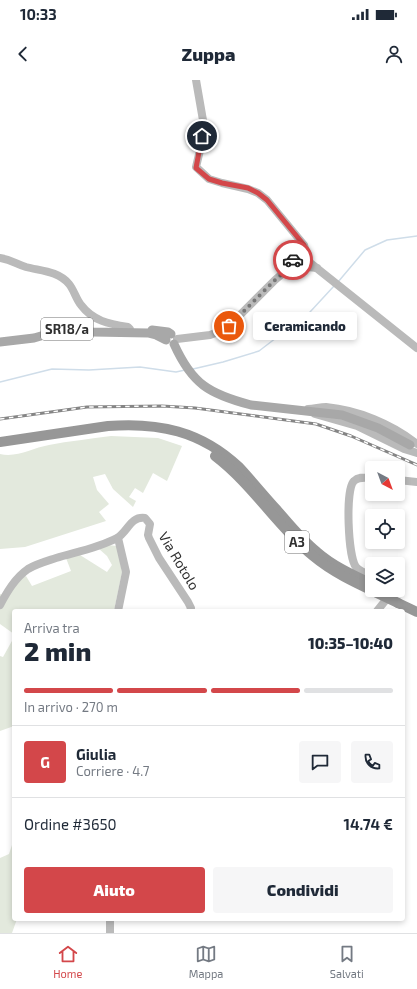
<!DOCTYPE html>
<html lang="it">
<meta charset="utf-8">
<style>
body{margin:0;font-family:"Exo 2",sans-serif;background:#f6f6f7;color:#1f2937;height:100vh;display:flex;flex-direction:column;font-size:15px;white-space:nowrap}
*{box-sizing:border-box;margin:0}
p{font-size:13px;color:#747a83}
.icon{flex:none;width:22px;height:22px;fill:none;stroke:currentColor;stroke-width:2;stroke-linecap:round;stroke-linejoin:round}
.map{position:relative;flex:1;overflow:hidden}
.sheet{position:absolute;left:12px;top:529px;width:393px;height:312px;display:flex;flex-direction:column;background:#fff;border-radius:4px;box-shadow:0 2px 6px #0003}
.sheet>*{flex:none}
.needle{width:26px;rotate:139deg}
.tools{position:absolute;left:365px;top:381px;display:grid;gap:8px}
.tools a{display:grid;place-items:center;width:40px;height:40px;border-radius:4px;background:#fff;box-shadow:0 2px 6px #0003;font-size:20px}
.pin{position:absolute;display:grid;place-items:center;width:34px;height:34px;color:#fff;margin:-17px;border:2px solid #fff;border-radius:50%;box-shadow:0 1px 4px #0007}
.courier{position:absolute;display:grid;place-items:center;width:40px;height:40px;margin:-20px;border:3px solid #d3474a;border-radius:50%;background:#fff;color:#222;box-shadow:0 1px 5px #0007}
.bubble{position:absolute;height:28px;border-radius:4px;background:#fff;box-shadow:0 2px 6px #0003;font-size:13px;font-weight:800;line-height:28px;text-align:center}
.head em{font-style:normal;font-weight:800}
.head div{display:flex;flex-direction:column-reverse}
.head{display:flex;align-items:center;justify-content:space-between;height:68px;padding:0 12px}
h1{font-size:26px;font-weight:800;line-height:30px}
.bar{display:grid;grid-template-columns:repeat(4,1fr);gap:6px 4px;align-content:center;height:48px;padding:0 12px}
.bar i{height:5px;border-radius:3px;background:#e0e1e3}
.bar .current{background:#d3474a}
.bar p{grid-column:span 4}
.line{display:flex;align-items:center;gap:10px;padding:0 12px;border-top:1px solid #e0e1e3}
.line div{flex:1}
.round{display:grid;place-items:center;flex:none;width:42px;height:42px;border-radius:4px;background:#f6f6f7}
.button{display:flex;gap:8px;margin-top:auto;padding:8px 12px}
.button a{flex:1;height:46px;border-radius:4px;background:#d3474a;color:#fff;font-size:16px;font-weight:800;line-height:46px;text-align:center}
.button a+a{background:#f6f6f7;color:#1f2937}
.status{display:flex;justify-content:space-between;align-items:center;height:28px;padding:0 20px;background:#fff;direction:ltr}
.status svg{height:11px;fill:currentColor}
header{display:flex;justify-content:space-between;align-items:center;height:52px;padding:0 12px;background:#fff;font-size:18px;font-weight:800}
.tab-bar{display:flex;justify-content:space-around;align-items:center;height:56px;border-top:1px solid #e0e1e3;background:#fff;font-size:11px;color:#747a83}
.tab-bar a{display:grid;justify-items:center;gap:2px}
.tab-bar .current{color:#d3474a}
.map>svg:first-child{display:block}
.green{fill:#e3e9dd}
.lines{fill:none;stroke-linecap:round;stroke-linejoin:round}
.stream{stroke:#cfdde9;stroke-width:1.5}
.secondary{stroke:#bababa;stroke-width:8}
.primary{stroke:#a8a8a8;stroke-width:9}
.highway{stroke:#979797;stroke-width:10}
.rail-casing{stroke:#858585;stroke-width:3}
.rail{stroke:#fff;stroke-width:1.5;stroke-dasharray:4.5;stroke-linecap:butt}
.highway-bridge{stroke:#979797;stroke-width:10}
.done{stroke:#787878;stroke-width:4;stroke-dasharray:0 7.2}
.route{stroke:#d3474a;stroke-width:5}
.labels{text-anchor:middle;stroke-width:4;stroke-linejoin:round;paint-order:stroke}
.shield{fill:#fff;stroke:#6e6e6e;stroke-width:1}
.shield-label{font-size:13px;font-weight:bold;fill:#303030}
.street-label{font-size:14px;fill:#303030;stroke:#fff}
</style>
<div class="status"><b>10:33</b><svg viewBox="0 0 49 12"><path d="M0 12V9h3v3zM5 12V6h3v6zM10 12V3h3v9zM15 12V0h3v12zM26 1h20v11H26zM47 4h2v5h-2z"/></svg></div>
<header><svg class="icon" aria-label="back" viewBox="0 0 24 24"><path d="M15 5l-7 7 7 7"/></svg>Zuppa<svg class="icon" aria-label="person" viewBox="0 0 24 24"><circle cx="12" cy="8" r="4"/><path d="M4 21q1-7 8-7t8 7"/></svg></header>
<div class="map">
<svg width="417" height="853" viewBox="0 0 417 853">
<rect width="100%" height="100%" fill="#fff"/>
<g class="green">
<path d="M111,356L158,358L182,366L167,401L153,393L143,413L135,408L129,417L136,421L133,427L113,409L105,394L93,397L97,410L109,424L99,432L106,441L25,467L0,469V374C17,378 32,368 49,365C69,361 90,359 111,356Z"/>
<polygon points="108,465 117,466 122,492 114,531 14,531 14,554 0,544 0,514 7,517 17,501 26,496 32,506 71,491 66,478 80,475 107,492 112,485 107,476 98,468"/>
<polygon points="13,559 14,559 14,646 0,651 0,576 3,577"/>
<polygon points="14,759 14,839 17,839 12,853 0,853 0,778 9,774"/>
</g>
<g class="lines">
<g class="stream">
<polyline points="338,202 365,170 387,160 417,156"/>
<polyline points="193,289 223,282 259,271 310,232 334,206"/>
<polyline points="0,302 52,289 89,290 140,287 176,292 185,290"/>
</g>
<g class="secondary">
<polyline points="196,0 204,46 201,66 196,87 209,99 222,103 248,109 258,113 267,120 304,165 305,169 302,174 288,184 289,188"/>
<polyline points="303,172 304,178 417,268"/>
<path d="M0,178C12,180 16,184 26,187C41,191 58,191 69,204C74,210 76,219 81,225C93,241 109,244 128,247L130,249V253"/>
<polyline points="177,259 210,255 218,252 229,246 275,200 289,188 299,186 317,188"/>
<path d="M308,329C314,329 320,327 326,327C358,330 392,344 417,364"/>
<polyline points="315,334 357,346 404,369 417,373"/>
<path d="M372,398C366,398 359,396 354,401C345,409 348,477 356,487C359,491 367,494 372,496"/>
<polyline points="398,400 417,402"/>
<path d="M0,525C7,512 15,498 28,489C36,484 47,481 56,478C76,472 98,468 117,458C128,452 130,436 145,438L150,444L148,455L149,458L159,478L188,522L191,528L190,531"/>
<polyline points="118,531 126,492 118,458"/>
<polyline points="377,531 385,521 388,510"/>
<polyline points="110,853 110,839"/>
</g>
<g class="primary">
<polyline points="152,250 168,252 171,254"/>
<polyline points="0,262 34,258 65,249 93,252 148,253 156,255 166,260"/>
<path d="M174,264C192,304 209,314 251,325L342,335L378,348L410,365"/>
</g>
<g class="highway">
<path d="M0,362L108,346C158,342 201,351 239,387C252,401 264,416 277,430C290,445 302,460 317,472C333,486 353,495 372,504"/>
<polyline points="398,523 417,532"/>
</g>
<defs>
<polyline id="rail" points="0,339 87,327 162,326 195,328 316,344 351,356 417,385"/>
</defs>
<use href="#rail" class="rail-casing"/>
<use href="#rail" class="rail"/>
<path class="highway-bridge" d="M215,376C253,405 277,446 313,476C338,497 370,509 398,523"/>
</g>
<g class="lines">
<polyline class="done" points="229,246 275,200 289,188 288,184 293,180"/>
<polyline class="route" points="202,56 196,88 209,99 222,103 248,108 258,113 267,120 304,165 305,171 302,174 293,180"/>
</g>
<g class="labels">
<g class="shield">
<rect x="41" y="238" width="52" height="22" rx="3"/>
<rect x="285" y="451" width="24" height="22" rx="3"/>
</g>
<g class="shield-label">
<text x="67" y="254">SR18/a</text>
<text x="297" y="467">A3</text>
</g>
<g class="street-label">
<text transform="translate(179 481) rotate(59)" y="5">Via Rotolo</text>
</g>
</g>
</svg>
<div class="tools">
<a><svg class="needle" viewBox="-14 -14 28 28"><path d="M0-13l5 13h-10z" fill="#e53935"/><path d="M0 13l5-13h-10z" fill="#747a83"/></svg></a>
<a><svg class="icon" aria-label="locate" viewBox="0 0 24 24"><circle cx="12" cy="12" r="6"/><path d="M12 2v4M12 18v4M2 12h4M18 12h4"/></svg></a>
<a><svg class="icon" aria-label="layers" viewBox="0 0 24 24"><path d="M12 4l9 5-9 5-9-5zM3 14l9 5 9-5"/></svg></a>
</div>
<div class="pin" style="left:229px;top:246px;background:#ea580c"><svg class="icon" aria-label="bag" viewBox="0 0 24 24"><path d="M5 8h14l-1 12H6zM9 8a3 3 0 0 1 6 0"/></svg></div>
<div class="pin" style="left:202px;top:56px;background:#1f2937"><svg class="icon" aria-label="home" viewBox="0 0 24 24"><path d="M3 11l9-7 9 7M6 9v11h12V9"/></svg></div>
<div class="courier" style="left:293px;top:180px"><svg class="icon" aria-label="car" viewBox="0 0 24 24"><path d="M5 17H2v-5l4-1 3-4h7l3 4 3 1v5h-3M9 17h6M6 11h13"/><circle cx="7" cy="17" r="2"/><circle cx="17" cy="17" r="2"/></svg></div>
<div class="bubble" style="left:253px;top:232px;width:104px">Ceramicando</div>
<section class="sheet">
<div class="head"><div><h1>2 min</h1><p>Arriva tra</p></div><em>10:35–10:40</em></div>
<div class="bar"><i class="current"></i><i class="current"></i><i class="current"></i><i></i><p>In arrivo · 270 m</p></div>
<div class="line" style="height:72px"><b class="round" style="background:#d3474a;color:#fff">G</b><div><b>Giulia</b><p>Corriere · 4.7</p></div><a class="round"><svg class="icon" aria-label="chat" viewBox="0 0 24 24"><path d="M4 5h16v11H9l-5 4z"/></svg></a><a class="round"><svg class="icon" aria-label="phone" viewBox="0 0 24 24"><path d="M5 4h4l2 5-3 2q2 4 5 5l2-3 5 2v4C11 20 4 13 5 4z"/></svg></a></div>
<div class="line" style="height:52px"><div>Ordine #3650</div><b>14.74 €</b></div>
<div class="button"><a>Aiuto</a><a>Condividi</a></div>
</section>
</div>
<nav class="tab-bar">
<a class="current"><svg class="icon" aria-label="home" viewBox="0 0 24 24"><path d="M3 11l9-7 9 7M6 9v11h12V9"/></svg>Home</a>
<a><svg class="icon" aria-label="map" viewBox="0 0 24 24"><path d="M3 6l6-2 6 2 6-2v14l-6 2-6-2-6 2zM9 4v14M15 6v14"/></svg>Mappa</a>
<a><svg class="icon" aria-label="saved" viewBox="0 0 24 24"><path d="M7 4h10v16l-5-4-5 4z"/></svg>Salvati</a>
</nav>
